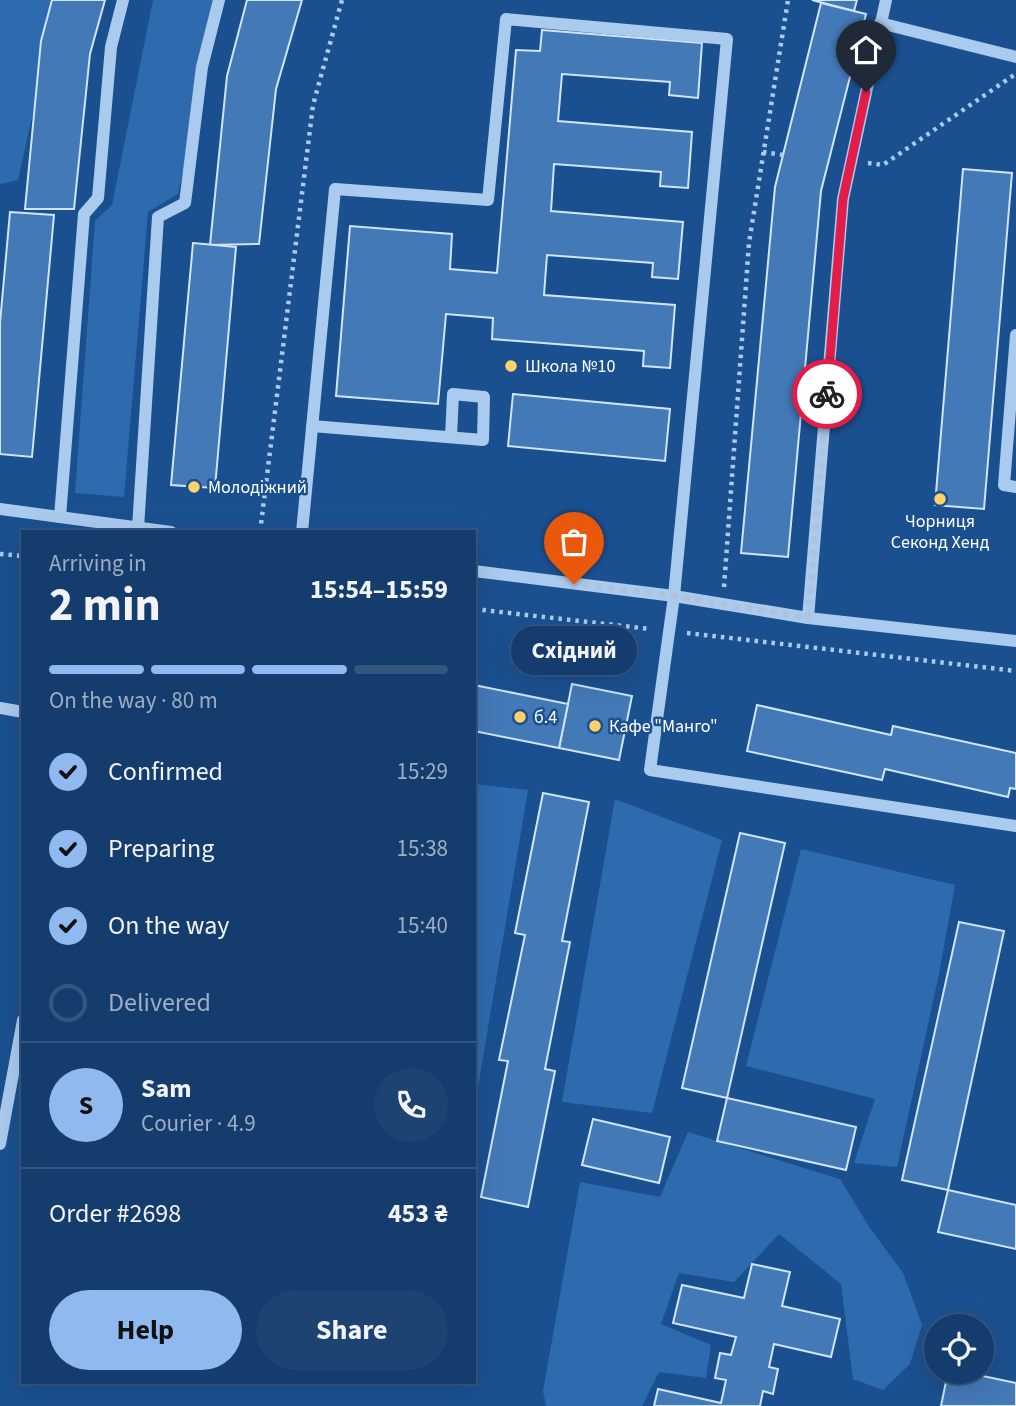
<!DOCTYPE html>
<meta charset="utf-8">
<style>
body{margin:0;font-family:"Source Sans 3",sans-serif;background:#1d4372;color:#f1f3f6;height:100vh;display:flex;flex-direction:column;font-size:26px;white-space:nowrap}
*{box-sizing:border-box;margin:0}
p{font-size:23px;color:#9dadc2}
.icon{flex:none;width:38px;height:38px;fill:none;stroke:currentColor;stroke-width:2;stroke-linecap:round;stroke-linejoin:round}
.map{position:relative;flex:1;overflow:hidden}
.panel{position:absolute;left:21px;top:530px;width:455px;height:854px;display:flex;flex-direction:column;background:#143c6c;border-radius:0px;box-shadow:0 7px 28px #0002,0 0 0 2px #33567f}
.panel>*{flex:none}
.tools{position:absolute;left:924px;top:1314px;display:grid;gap:14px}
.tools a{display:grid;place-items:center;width:70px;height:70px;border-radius:50%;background:#143c6c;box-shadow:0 7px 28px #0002,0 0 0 2px #33567f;font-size:35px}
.pin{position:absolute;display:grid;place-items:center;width:60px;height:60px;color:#fff;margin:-72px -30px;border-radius:50% 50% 50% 0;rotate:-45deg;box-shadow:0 0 7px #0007}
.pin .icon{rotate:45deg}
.courier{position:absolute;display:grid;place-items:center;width:70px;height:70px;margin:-35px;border:5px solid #e11d48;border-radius:50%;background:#fff;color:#222;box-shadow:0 2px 9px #0007}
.bubble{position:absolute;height:49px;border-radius:24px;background:#143c6c;box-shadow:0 7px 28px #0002,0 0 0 2px #33567f;font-size:23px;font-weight:700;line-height:49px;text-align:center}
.summary em{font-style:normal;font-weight:700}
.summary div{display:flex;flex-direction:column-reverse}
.summary{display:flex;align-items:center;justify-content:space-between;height:119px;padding:0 28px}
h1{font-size:46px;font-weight:700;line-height:52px}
.bar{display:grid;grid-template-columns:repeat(4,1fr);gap:10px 7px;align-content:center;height:84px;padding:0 28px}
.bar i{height:9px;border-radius:5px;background:#33567f}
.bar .current{background:#90b9f0}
.bar p{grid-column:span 4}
.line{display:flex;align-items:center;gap:18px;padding:0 28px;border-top:2px solid #33567f}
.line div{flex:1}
.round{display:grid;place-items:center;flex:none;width:74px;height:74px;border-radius:37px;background:#1d4372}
ol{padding:0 28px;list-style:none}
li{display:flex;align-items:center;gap:21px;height:77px}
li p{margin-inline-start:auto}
li .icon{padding:7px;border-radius:50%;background:#90b9f0;color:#111;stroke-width:4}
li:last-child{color:#9dadc2}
li i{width:38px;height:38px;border:4px solid #33567f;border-radius:50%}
.action{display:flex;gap:14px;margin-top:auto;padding:14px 28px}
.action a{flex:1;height:80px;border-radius:42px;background:#90b9f0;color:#111;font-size:28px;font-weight:700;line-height:80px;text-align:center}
.action a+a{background:#1d4372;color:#f1f3f6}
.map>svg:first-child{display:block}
.green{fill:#2e6aae}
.building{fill:#4479b8;stroke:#d0e4fa;stroke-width:2}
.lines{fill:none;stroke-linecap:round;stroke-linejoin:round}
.path{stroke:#aacaee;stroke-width:4.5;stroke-dasharray:3.5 5;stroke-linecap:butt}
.minor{stroke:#aacaee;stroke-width:12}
.done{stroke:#afc2d8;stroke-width:7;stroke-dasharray:0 12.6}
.route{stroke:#e11d48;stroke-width:9}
.poi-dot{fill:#ffd167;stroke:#1b5090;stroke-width:2.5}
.labels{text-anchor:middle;stroke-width:5;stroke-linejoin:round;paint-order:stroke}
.poi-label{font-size:18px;fill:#fff;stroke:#1b5090;text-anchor:start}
</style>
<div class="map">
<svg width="1016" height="1406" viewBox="0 0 1016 1406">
<rect width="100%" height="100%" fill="#1b5090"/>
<g class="green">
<polygon points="0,0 58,0 18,180 0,184"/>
<polygon points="153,0 221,0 178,194 148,212 124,497 75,493 95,221 112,205"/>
<polygon points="474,784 528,790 474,1111"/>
<polygon points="615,799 722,840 652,1113 562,1102"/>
<polygon points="801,849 955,885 939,974 897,1167 854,1163 875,1099 746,1066"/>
<polygon points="688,1132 840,1179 870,1228 903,1273 922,1325 910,1364 883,1390 853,1379 841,1284 779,1234 734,1282 679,1273 661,1324 711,1345 706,1378 659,1372 642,1406 546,1406 543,1391 580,1182 660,1197"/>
</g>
<g class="building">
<polygon points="52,0 105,0 90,54 74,209 25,209 41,41"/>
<polygon points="247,0 302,0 276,89 259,244 210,245 227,76"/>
<polygon points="812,0 857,0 854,11"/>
<polygon points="821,3 866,14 821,191 788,557 741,553 775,187"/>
<polygon points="542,30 702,43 698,98 669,95 670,82 562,74 558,121 692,132 688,188 660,186 661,172 554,164 551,211 683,222 678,279 652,277 653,263 547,255 544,295 675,305 670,368 643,366 644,351 492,339 493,318 446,314 438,404 336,396 350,226 452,234 450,269 497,273 516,50 540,51"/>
<polygon points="963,169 1012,173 984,509 935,505"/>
<polygon points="10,212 54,215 32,457 0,454 0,323"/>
<polygon points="193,243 236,247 215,488 171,485"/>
<polygon points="513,394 670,409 665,461 508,446"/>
<polygon points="572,684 632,696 619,760 559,748"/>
<polygon points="474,685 568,704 559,748 474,731"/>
<polygon points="757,705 891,735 893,726 1016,753 1016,789 1010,788 1008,797 885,769 882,780 747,751"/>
<polygon points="543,793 589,802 562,941 570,942 545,1069 555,1071 528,1207 481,1197 508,1061 499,1060 525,935 515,933"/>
<polygon points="740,833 785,843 727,1098 682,1088"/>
<polygon points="959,922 1004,931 948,1190 902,1180"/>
<polygon points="727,1098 856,1127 846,1170 717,1141"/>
<polygon points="593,1119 670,1137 659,1183 582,1165"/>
<polygon points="948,1190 1016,1205 1016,1249 938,1232"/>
<polygon points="752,1264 790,1272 782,1306 840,1319 831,1357 774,1344 769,1367 778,1369 773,1394 763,1391 760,1406 654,1406 658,1389 721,1403 726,1380 715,1378 720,1353 731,1355 736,1337 673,1323 682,1285 744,1298"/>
<polygon points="948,1372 964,1372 1016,1383 1016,1406 941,1406"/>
</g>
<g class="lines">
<g class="path">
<polyline points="763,152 783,155"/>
<polyline points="868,163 883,165 1014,75"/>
<polyline points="260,532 313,105 342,0"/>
<polyline points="0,554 23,556"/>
<polyline points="724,587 749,243 788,0"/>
<polyline points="474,609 650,629"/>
<polyline points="687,633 1016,671"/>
</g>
<g class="minor">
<polyline points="880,23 1016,57"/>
<polyline points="1016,335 1004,485 1016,487"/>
<polyline points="312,426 483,440 484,397 453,394 451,437"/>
<polyline points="0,509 171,532"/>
<polyline points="60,517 84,214 98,198 111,47 123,0"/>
<polyline points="138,528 158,217 185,203 202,67 219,0"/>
<polyline points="302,532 335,189 488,200 506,19 727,39 674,596 650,770 1016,826"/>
<polyline points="474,571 674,596 808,618 1016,641"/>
<polyline points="808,618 843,199 886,0"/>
<polyline points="0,708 23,712"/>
<polyline points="0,1144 23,1020"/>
</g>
</g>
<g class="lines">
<polyline class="done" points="574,584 674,596 808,618 827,394"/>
<polyline class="route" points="827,394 843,199 866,92"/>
</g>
<g class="poi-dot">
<circle cx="511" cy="366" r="7"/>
<circle cx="194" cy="487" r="7"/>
<circle cx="940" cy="499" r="7"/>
<circle cx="520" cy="717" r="7"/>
<circle cx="595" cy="726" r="7"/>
</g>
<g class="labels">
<g class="poi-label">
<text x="525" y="372">Школа №10</text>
<text x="208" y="493">Молодіжний</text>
<text x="940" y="527" text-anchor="middle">Чорниця<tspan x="940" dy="21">Секонд Хенд</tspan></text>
<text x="534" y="723">б.4</text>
<text x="609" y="732">Кафе "Манго"</text>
</g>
</g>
</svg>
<div class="tools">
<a><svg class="icon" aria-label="locate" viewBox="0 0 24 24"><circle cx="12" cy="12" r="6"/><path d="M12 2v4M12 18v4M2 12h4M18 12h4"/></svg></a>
</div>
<div class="pin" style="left:574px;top:584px;background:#ea580c"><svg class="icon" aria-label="bag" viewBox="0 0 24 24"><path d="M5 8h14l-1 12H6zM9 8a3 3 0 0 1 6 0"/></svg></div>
<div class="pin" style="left:866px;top:92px;background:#1f2937"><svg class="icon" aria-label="home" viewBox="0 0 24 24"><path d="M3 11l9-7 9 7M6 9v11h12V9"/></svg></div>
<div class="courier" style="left:827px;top:394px"><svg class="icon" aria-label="bike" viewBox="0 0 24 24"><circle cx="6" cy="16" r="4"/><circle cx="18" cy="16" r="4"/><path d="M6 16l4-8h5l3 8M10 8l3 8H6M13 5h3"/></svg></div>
<div class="bubble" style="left:511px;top:626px;width:126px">Східний</div>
<section class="panel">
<div class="summary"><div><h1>2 min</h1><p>Arriving in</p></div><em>15:54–15:59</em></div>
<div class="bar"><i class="current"></i><i class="current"></i><i class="current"></i><i></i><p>On the way · 80 m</p></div>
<ol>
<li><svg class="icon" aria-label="check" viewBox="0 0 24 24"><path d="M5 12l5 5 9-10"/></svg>Confirmed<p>15:29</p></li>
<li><svg class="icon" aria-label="check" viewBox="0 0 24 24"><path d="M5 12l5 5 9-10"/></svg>Preparing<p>15:38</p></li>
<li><svg class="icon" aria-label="check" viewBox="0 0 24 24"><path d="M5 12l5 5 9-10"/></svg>On the way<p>15:40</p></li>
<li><i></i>Delivered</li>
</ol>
<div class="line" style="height:126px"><b class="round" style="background:#90b9f0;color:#111">S</b><div><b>Sam</b><p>Courier · 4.9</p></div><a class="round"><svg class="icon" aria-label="phone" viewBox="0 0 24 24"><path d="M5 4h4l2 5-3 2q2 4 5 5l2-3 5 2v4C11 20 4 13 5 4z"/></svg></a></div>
<div class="line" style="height:91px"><div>Order #2698</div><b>453 ₴</b></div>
<div class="action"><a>Help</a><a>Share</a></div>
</section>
</div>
